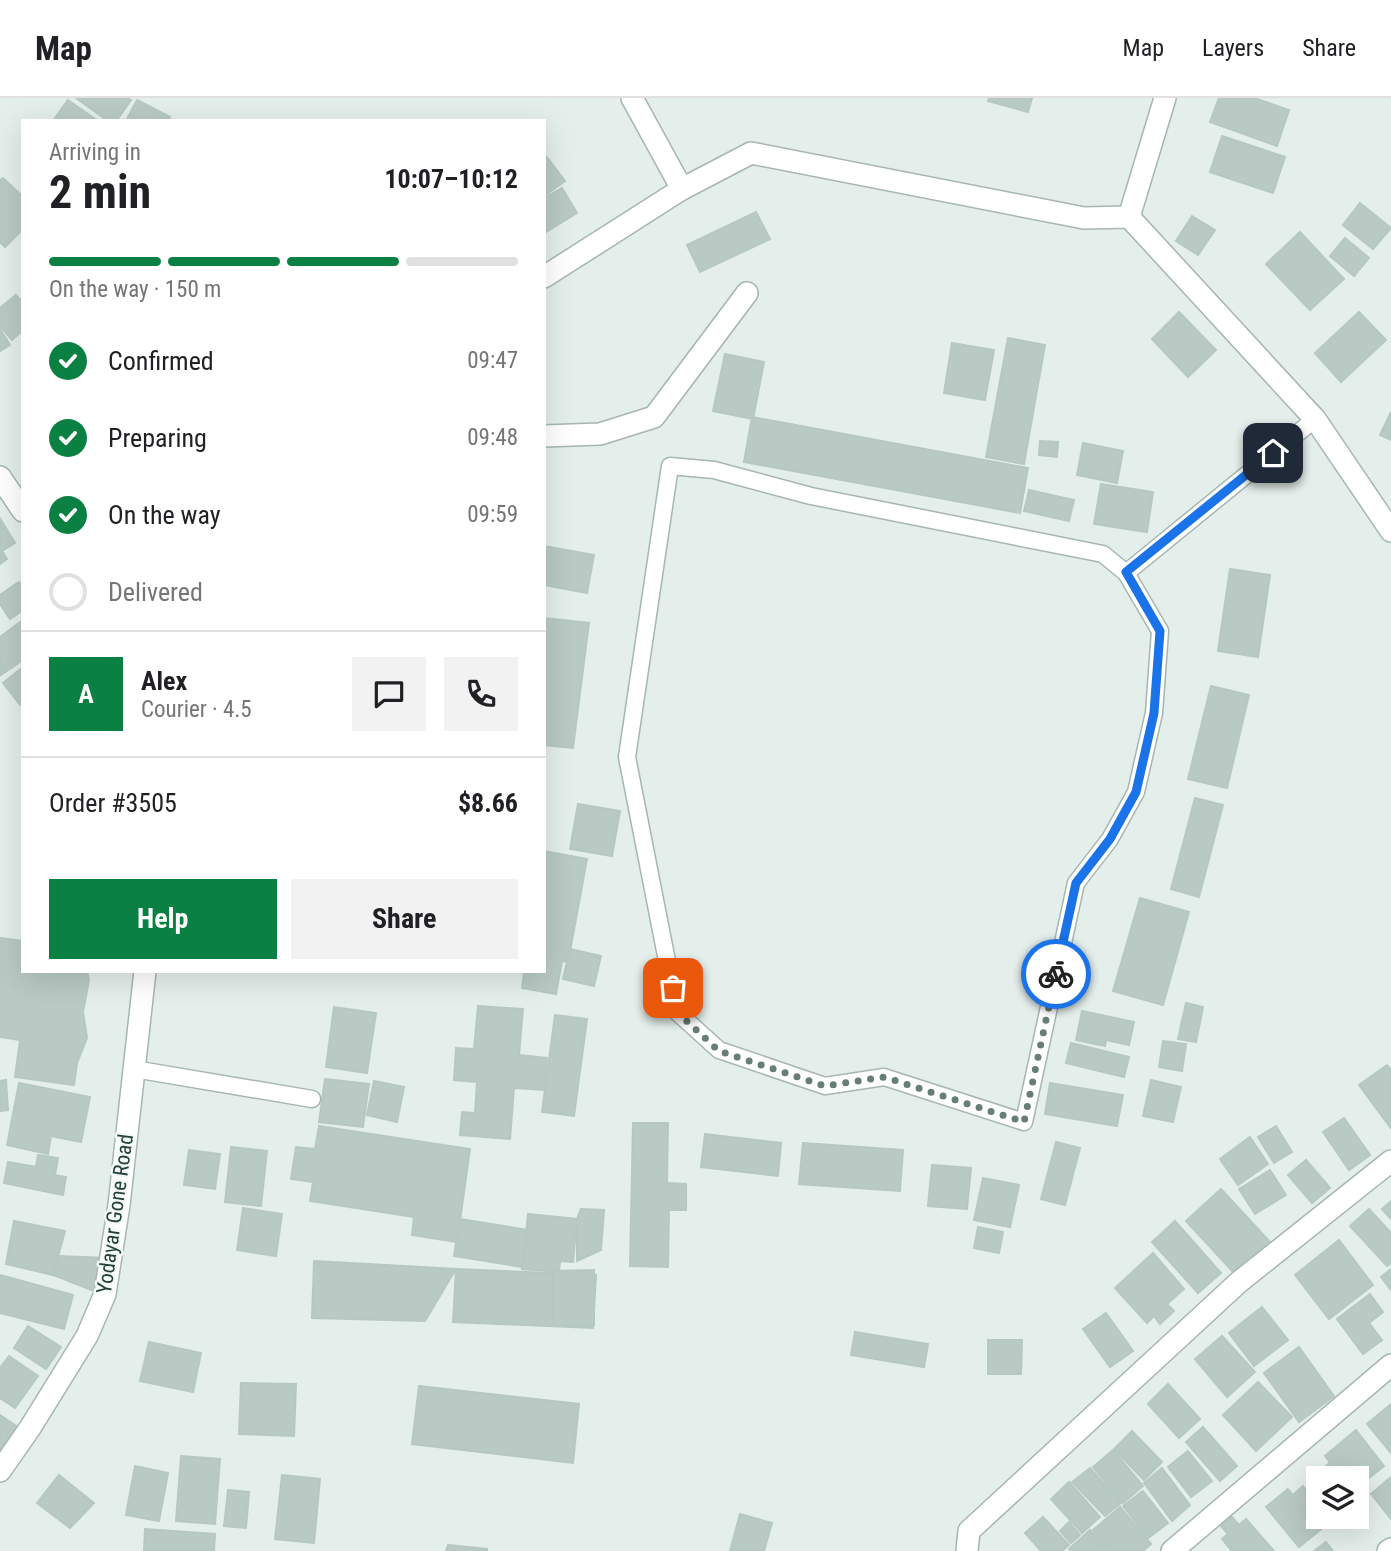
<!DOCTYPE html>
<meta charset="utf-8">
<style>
body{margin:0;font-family:"Roboto Condensed",sans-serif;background:#f2f2f2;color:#202124;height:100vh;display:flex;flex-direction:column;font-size:26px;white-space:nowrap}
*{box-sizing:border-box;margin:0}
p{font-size:23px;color:#757577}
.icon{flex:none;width:38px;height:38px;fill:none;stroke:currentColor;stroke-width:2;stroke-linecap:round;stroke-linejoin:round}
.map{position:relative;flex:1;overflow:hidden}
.drawer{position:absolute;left:21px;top:21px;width:525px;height:854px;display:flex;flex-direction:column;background:#fff;border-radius:0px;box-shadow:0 7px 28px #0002}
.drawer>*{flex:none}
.fabs{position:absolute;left:1306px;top:1368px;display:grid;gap:14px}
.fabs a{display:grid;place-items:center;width:63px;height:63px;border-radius:0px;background:#fff;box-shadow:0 7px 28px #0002;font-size:35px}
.pin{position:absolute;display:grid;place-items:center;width:60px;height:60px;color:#fff;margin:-30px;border-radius:14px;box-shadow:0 4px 10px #0006}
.courier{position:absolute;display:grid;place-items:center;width:70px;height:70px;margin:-35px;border:5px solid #1a73e8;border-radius:50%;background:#fff;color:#222;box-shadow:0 2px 9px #0007}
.headline em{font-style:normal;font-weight:700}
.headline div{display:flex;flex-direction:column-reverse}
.headline{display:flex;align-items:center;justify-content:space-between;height:119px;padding:0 28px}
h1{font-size:46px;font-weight:700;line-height:52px}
.bar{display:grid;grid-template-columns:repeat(4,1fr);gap:10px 7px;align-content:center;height:84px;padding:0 28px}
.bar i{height:9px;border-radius:5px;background:#e0e0e0}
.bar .active{background:#0b8043}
.bar p{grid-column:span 4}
.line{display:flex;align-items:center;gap:18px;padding:0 28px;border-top:2px solid #e0e0e0}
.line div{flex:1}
.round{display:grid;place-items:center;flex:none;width:74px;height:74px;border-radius:0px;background:#f2f2f2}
ol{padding:0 28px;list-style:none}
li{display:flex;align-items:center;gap:21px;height:77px}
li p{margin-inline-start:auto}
li .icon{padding:7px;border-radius:50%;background:#0b8043;color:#fff;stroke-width:4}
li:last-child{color:#757577}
li i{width:38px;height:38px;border:4px solid #e0e0e0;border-radius:50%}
.button{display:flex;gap:14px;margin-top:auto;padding:14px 28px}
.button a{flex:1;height:80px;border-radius:0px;background:#0b8043;color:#fff;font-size:28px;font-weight:700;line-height:80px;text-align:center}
.button a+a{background:#f2f2f2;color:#202124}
header{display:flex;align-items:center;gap:42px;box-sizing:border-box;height:98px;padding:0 35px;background:#fff;border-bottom:2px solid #e0e0e0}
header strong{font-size:33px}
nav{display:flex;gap:38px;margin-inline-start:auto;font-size:24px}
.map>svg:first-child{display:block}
.building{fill:#b9c9c4;stroke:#b6c8c2;stroke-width:2}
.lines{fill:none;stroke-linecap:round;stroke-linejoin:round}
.lane-casing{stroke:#a6b6b2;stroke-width:19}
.street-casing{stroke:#a6b6b2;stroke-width:24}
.lane{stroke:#fff;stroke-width:16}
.street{stroke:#fff;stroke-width:21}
.done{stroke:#677d78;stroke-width:7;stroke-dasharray:0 12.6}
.route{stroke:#1a73e8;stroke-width:9}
.labels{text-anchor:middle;stroke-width:5;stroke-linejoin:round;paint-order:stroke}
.street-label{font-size:21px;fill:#23403b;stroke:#f5faf8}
</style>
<header>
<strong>Map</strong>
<nav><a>Map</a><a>Layers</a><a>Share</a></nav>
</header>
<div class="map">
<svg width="1391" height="1453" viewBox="0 0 1391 1453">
<rect width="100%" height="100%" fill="#e4eeea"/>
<g class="building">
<polygon points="76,0 127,0 131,2 116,23 108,23"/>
<polygon points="989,0 1032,0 1028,14 988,3"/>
<polygon points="1219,0 1254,0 1289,12 1277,48 1210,24"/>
<polygon points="68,2 98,23 53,23"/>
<polygon points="137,2 170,19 168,23 126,23"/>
<polygon points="1222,38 1285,59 1273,95 1210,74"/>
<polygon points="547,59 565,83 544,98 544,61"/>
<polygon points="3,80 23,99 23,131 5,149 0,144 0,82"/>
<polygon points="562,90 577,115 546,134 544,100"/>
<polygon points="1360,105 1391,130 1373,151 1343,127"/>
<polygon points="756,114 770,141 700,174 687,147"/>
<polygon points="1192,118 1215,132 1198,157 1176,143"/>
<polygon points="1300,134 1344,181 1310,212 1266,166"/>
<polygon points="1345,140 1369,160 1354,178 1330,158"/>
<polygon points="16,197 23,205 23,232 12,242 0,228 0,210"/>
<polygon points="1179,214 1216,252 1188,279 1152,241"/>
<polygon points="1359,214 1386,242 1341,284 1315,255"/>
<polygon points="0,231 10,247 0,253"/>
<polygon points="1008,240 1045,247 1024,366 986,359"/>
<polygon points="952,245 994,252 985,302 944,295"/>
<polygon points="725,256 764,264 753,321 713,313"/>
<polygon points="1391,314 1391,342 1380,337"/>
<polygon points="752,319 1028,370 1020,415 744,364"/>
<polygon points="1040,343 1058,344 1057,359 1039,357"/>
<polygon points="1083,345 1123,353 1117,385 1077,377"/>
<polygon points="1101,386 1153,394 1147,434 1094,426"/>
<polygon points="1029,392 1074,402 1069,423 1024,413"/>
<polygon points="1,422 15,445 2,453 7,461 0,466"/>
<polygon points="544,448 594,457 587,495 544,487"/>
<polygon points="1230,471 1270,477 1258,559 1218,553"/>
<polygon points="19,484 23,490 23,512 10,521 0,506 0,497"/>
<polygon points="544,520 589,525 573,650 544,647"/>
<polygon points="23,522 23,562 1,577 0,539"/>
<polygon points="23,569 23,605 20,607 3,585"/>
<polygon points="1211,588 1249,597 1227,690 1188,681"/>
<polygon points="1195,700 1223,707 1199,799 1171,791"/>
<polygon points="578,706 620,713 612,758 570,751"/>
<polygon points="544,753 587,761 568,864 562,863 556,896 522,890 524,873 544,873"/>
<polygon points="1140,800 1189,814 1163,907 1113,893"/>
<polygon points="0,840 23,843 23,873 87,873 89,882 83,914 87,940 77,965 74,987 15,979 20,942 0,939"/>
<polygon points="570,851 601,858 594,888 563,881"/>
<polygon points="1186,905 1203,909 1196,944 1178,941"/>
<polygon points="478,908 523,911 519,957 547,960 544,992 514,990 510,1041 460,1037 462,1014 475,1015 477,984 454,982 456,950 474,951"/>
<polygon points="334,909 376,915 367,975 326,969"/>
<polygon points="1082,913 1134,924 1129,947 1106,942 1105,948 1076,942"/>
<polygon points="555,917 587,921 574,1018 542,1014"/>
<polygon points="1163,943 1186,946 1182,973 1159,969"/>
<polygon points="1071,945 1129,959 1124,979 1066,965"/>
<polygon points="1387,967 1391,972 1390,1029 1359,987"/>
<polygon points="325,981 369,986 363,1029 319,1024"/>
<polygon points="6,982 8,1012 0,1013 0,983"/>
<polygon points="1151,982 1181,989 1173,1024 1143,1018"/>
<polygon points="374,983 404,989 397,1024 367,1017"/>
<polygon points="19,985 90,999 81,1044 51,1038 48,1056 7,1047"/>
<polygon points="1050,985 1123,997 1117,1028 1045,1016"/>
<polygon points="1344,1020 1370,1057 1349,1072 1323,1034"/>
<polygon points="633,1025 668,1025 667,1085 686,1086 686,1112 669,1112 668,1169 630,1168"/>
<polygon points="319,1028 470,1051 457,1144 412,1137 414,1119 310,1103 313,1084 291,1081 296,1049 315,1051"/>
<polygon points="1276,1028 1292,1054 1274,1065 1258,1039"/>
<polygon points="705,1036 781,1045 778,1078 701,1069"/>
<polygon points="1250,1039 1268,1066 1238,1087 1220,1061"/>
<polygon points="1056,1044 1080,1050 1065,1107 1041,1101"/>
<polygon points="803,1045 903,1052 900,1093 799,1086"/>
<polygon points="231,1049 267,1053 261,1108 225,1104"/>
<polygon points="189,1052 220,1056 215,1091 184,1087"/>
<polygon points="38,1057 58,1060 55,1077 66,1079 63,1097 4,1085 8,1064 36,1069"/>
<polygon points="1306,1062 1330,1090 1312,1105 1288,1077"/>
<polygon points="932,1067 971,1070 967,1111 928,1108"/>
<polygon points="1270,1072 1286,1097 1255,1116 1239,1091"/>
<polygon points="983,1080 1019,1087 1010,1129 974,1122"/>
<polygon points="1221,1091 1270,1144 1235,1176 1186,1123"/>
<polygon points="1391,1103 1391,1121 1382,1111"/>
<polygon points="243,1110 282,1116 276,1158 237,1152"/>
<polygon points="581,1111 604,1112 601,1152 577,1163 577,1121"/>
<polygon points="1369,1111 1391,1135 1391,1165 1387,1168 1350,1128"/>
<polygon points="528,1116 577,1121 573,1164 560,1163 559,1174 522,1171"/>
<polygon points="460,1121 528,1132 522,1169 454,1158"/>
<polygon points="14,1123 65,1133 53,1177 6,1166"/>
<polygon points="1175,1123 1221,1175 1198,1195 1152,1144"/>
<polygon points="978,1129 1003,1134 999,1155 974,1150"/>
<polygon points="1339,1142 1373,1187 1329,1221 1295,1177"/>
<polygon points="1153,1155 1184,1191 1167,1206 1174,1213 1160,1226 1154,1218 1147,1225 1115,1190"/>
<polygon points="58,1158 108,1160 102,1196 53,1177"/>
<polygon points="314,1163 456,1171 425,1223 312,1220"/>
<polygon points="456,1171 596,1177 593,1230 453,1224"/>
<polygon points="1391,1171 1391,1192 1381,1179"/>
<polygon points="594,1172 594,1227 553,1227 553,1173"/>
<polygon points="0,1177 73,1197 64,1231 0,1215"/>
<polygon points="1370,1196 1383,1214 1369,1225 1382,1242 1363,1256 1337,1221"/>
<polygon points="1262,1209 1288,1242 1254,1268 1229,1235"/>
<polygon points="1106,1215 1133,1253 1110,1269 1083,1231"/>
<polygon points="28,1228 61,1249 46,1271 14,1250"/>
<polygon points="855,1234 928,1246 924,1269 851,1257"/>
<polygon points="1222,1238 1255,1274 1227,1299 1195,1261"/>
<polygon points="988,1242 1022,1242 1021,1276 988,1276"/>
<polygon points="149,1244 201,1255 193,1294 140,1283"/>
<polygon points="1299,1249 1334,1298 1299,1324 1264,1275"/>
<polygon points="9,1258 38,1278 15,1310 0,1300 0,1270"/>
<polygon points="1258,1284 1292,1319 1256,1353 1223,1317"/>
<polygon points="241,1285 296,1286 294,1338 239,1336"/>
<polygon points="1168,1286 1200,1321 1179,1340 1148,1306"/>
<polygon points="419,1288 579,1306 573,1365 412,1346"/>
<polygon points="1391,1306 1391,1355 1367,1326"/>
<polygon points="0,1317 18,1329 0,1356"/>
<polygon points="1203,1329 1237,1368 1220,1383 1186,1344"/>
<polygon points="1356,1332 1384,1368 1356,1390 1356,1381 1343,1381 1325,1358"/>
<polygon points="1132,1333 1162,1364 1144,1382 1114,1351"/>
<polygon points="1113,1352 1143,1388 1123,1405 1093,1369"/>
<polygon points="1188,1353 1212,1383 1191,1399 1168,1369"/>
<polygon points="181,1358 220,1361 215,1426 176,1423"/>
<polygon points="1336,1359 1354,1381 1335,1381 1325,1369"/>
<polygon points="135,1368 168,1375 159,1423 126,1417"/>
<polygon points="1090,1370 1121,1405 1105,1418 1072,1384"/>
<polygon points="1162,1370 1190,1407 1172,1423 1144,1385"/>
<polygon points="59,1377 94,1405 70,1430 37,1405"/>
<polygon points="282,1377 320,1381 314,1445 275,1441"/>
<polygon points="1391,1379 1391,1421 1371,1396"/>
<polygon points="1356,1383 1366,1395 1356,1404"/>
<polygon points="1069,1384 1100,1419 1082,1435 1051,1401"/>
<polygon points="1303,1388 1318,1407 1318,1419 1327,1419 1330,1423 1320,1432 1293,1397"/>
<polygon points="1288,1391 1320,1432 1299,1449 1266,1409"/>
<polygon points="228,1392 249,1394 246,1430 224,1428"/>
<polygon points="1143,1393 1168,1425 1148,1440 1123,1408"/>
<polygon points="1120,1409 1151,1446 1143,1453 1110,1453 1093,1432"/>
<polygon points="740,1416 772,1425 764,1453 730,1453"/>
<polygon points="1043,1419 1069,1447 1062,1453 1041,1453 1025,1435"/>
<polygon points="1232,1419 1239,1427 1246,1421 1274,1453 1232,1453 1222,1441 1228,1436 1221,1428"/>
<polygon points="1069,1424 1080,1437 1071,1445 1060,1433"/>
<polygon points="145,1431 215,1436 214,1453 144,1453"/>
<polygon points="1090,1432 1108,1453 1071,1453 1069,1451"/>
<polygon points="1326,1444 1333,1453 1314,1453"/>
<polygon points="448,1447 487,1451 487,1453 446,1453"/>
</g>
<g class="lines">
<defs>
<g id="lane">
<polyline points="1126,475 1160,533 1154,615 1136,694 1110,741 1076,785 1024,1024 884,979 825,988 719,952 677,914 627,659 670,368 714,372 811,398 1103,456 1126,475 1315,321"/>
<polyline points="134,971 312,1001"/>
</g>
<g id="street">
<polyline points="632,0 682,91"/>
<polyline points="1129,119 1165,0"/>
<polyline points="544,179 682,91 751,55 1084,120 1129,119 1315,321 1391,433"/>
<polyline points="544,338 600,336 654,319 747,195"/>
<polyline points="0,379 23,413"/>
<polyline points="0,1373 30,1330 87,1238 105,1196 119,1107 145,873"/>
<polyline points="967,1453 969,1433 1239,1184 1391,1063"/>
<polyline points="1172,1453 1391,1267"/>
<polyline points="1388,1453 1391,1451"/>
</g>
</defs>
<use href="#lane" class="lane-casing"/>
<use href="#street" class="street-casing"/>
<use href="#lane" class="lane"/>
<use href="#street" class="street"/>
</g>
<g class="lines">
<polyline class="done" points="673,890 677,914 719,953 825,988 884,979 1024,1024 1056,876"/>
<polyline class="route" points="1056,876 1076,785 1110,741 1136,694 1154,615 1160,533 1126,474 1273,355"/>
</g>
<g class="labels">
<g class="street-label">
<text transform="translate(115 1116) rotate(-82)" y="7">Yodayar Gone Road</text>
</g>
</g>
</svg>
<div class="fabs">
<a><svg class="icon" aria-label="layers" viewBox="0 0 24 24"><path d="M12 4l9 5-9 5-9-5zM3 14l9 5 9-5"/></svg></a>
</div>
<div class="pin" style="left:673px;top:890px;background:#ea580c"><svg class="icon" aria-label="bag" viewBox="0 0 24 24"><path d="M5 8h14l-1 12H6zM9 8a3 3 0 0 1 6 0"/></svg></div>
<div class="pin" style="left:1273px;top:355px;background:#1f2937"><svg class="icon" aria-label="home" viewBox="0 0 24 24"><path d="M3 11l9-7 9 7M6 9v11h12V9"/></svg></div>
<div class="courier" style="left:1056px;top:876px"><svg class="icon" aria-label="bike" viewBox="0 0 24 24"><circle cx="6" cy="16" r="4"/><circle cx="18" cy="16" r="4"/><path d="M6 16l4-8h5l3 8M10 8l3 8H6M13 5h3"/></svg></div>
<section class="drawer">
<div class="headline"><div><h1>2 min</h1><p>Arriving in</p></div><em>10:07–10:12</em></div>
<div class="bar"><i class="active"></i><i class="active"></i><i class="active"></i><i></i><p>On the way · 150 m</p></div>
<ol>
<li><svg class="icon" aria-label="check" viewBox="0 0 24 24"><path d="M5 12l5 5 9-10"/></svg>Confirmed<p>09:47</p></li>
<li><svg class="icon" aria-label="check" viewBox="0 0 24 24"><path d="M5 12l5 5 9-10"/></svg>Preparing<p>09:48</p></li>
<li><svg class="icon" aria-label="check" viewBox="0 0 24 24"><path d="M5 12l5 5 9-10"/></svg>On the way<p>09:59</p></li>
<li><i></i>Delivered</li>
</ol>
<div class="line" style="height:126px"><b class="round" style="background:#0b8043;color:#fff">A</b><div><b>Alex</b><p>Courier · 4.5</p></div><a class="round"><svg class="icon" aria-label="chat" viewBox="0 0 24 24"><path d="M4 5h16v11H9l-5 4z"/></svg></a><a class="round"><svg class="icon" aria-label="phone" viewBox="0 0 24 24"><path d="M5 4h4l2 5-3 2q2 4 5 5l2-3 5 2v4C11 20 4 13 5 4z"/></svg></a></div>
<div class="line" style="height:91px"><div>Order #3505</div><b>$8.66</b></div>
<div class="button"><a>Help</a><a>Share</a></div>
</section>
</div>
